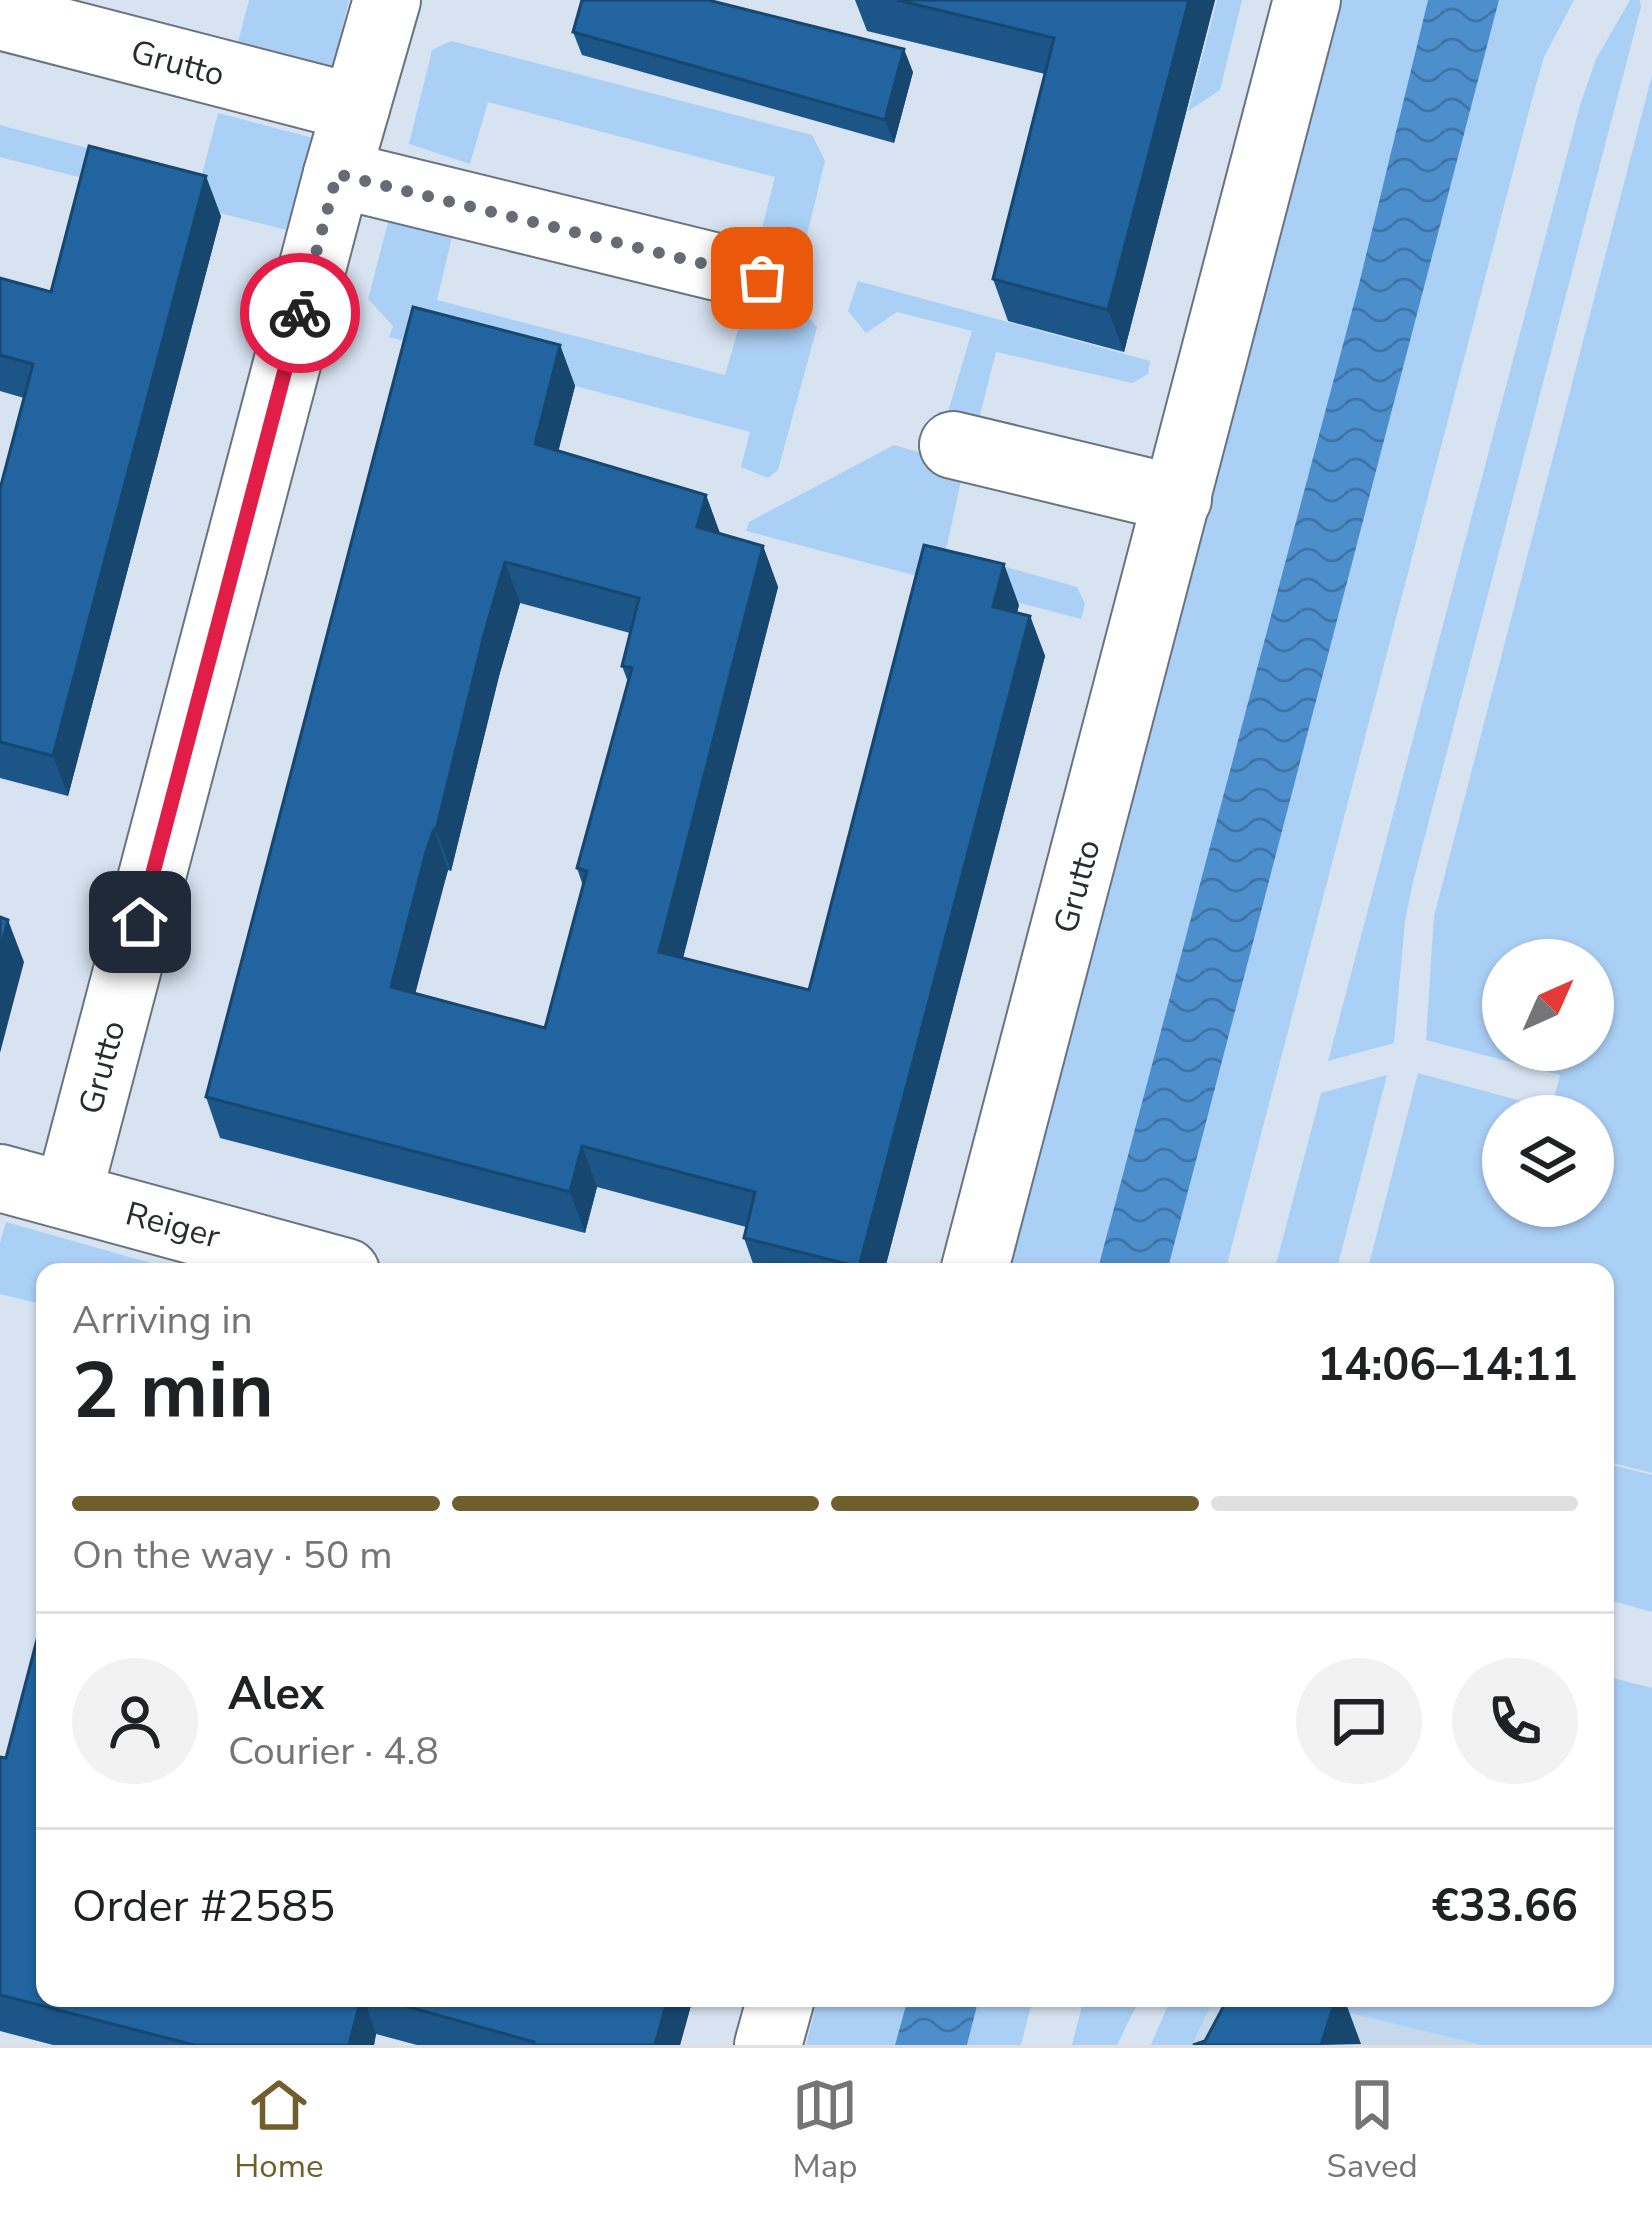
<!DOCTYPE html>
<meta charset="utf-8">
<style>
body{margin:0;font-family:"Nunito Sans",sans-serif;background:#f2f2f2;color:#202124;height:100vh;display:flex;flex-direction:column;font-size:45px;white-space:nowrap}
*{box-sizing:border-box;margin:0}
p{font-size:39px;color:#757577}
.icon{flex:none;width:66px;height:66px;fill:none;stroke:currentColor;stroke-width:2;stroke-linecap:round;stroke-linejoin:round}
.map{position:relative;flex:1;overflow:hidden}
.sheet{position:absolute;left:36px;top:1263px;width:1578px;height:744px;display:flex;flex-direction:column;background:#fff;border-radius:24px;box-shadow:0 3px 9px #0004}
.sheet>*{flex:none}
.needle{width:78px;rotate:45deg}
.buttons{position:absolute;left:1482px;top:939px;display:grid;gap:24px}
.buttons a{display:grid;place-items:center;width:132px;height:132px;border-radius:50%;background:#fff;box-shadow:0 3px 9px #0004;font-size:60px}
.pin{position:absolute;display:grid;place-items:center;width:102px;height:102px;color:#fff;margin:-51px;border-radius:24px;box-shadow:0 6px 18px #0006}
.courier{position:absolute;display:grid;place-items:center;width:120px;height:120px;margin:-60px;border:9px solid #e11d48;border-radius:50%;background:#fff;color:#222;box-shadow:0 3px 15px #0007}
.headline em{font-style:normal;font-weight:700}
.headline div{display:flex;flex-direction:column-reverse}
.headline{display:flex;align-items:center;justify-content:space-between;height:204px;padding:0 36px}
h1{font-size:78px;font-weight:700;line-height:90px}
.bar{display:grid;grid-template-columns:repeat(4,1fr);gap:18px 12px;align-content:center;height:144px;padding:0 36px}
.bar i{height:15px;border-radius:9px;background:#e0e0e0}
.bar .selected{background:#705e2c}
.bar p{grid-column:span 4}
.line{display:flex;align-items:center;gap:30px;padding:0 36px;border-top:3px solid #e0e0e0}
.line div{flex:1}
.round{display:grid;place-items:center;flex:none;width:126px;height:126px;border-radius:63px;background:#f2f2f2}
.menu{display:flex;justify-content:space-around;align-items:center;height:168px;border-top:3px solid #e0e0e0;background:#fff;font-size:33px;color:#757577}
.menu a{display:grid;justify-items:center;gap:6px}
.menu .selected{color:#705e2c}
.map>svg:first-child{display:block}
.built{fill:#c6d8eb}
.green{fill:#abd0f6;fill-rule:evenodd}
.water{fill:url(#water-waves)}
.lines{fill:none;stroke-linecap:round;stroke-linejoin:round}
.street-casing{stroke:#697480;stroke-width:70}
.street{stroke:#fff;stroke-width:66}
.wall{fill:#1c5689;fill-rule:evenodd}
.shaded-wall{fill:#17466f}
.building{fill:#21649f;stroke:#17466f;stroke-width:3;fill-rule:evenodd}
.done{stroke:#656c74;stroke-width:12;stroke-dasharray:0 21.6}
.route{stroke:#e11d48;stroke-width:15}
.labels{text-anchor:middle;stroke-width:12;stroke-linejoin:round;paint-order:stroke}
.street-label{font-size:33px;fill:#272c31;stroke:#fff}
</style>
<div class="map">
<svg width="1652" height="2045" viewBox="0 0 1652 2045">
<defs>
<pattern id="water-waves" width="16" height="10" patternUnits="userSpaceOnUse" patternTransform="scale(3)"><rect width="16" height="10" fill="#4d8ecc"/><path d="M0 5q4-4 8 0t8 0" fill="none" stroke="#4074a6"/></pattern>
</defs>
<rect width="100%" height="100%" fill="#d7e3f1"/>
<polygon class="built" points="1214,1998 1287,1998 1482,2045 1192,2045"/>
<g class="green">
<polygon points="249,0 349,0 332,70 237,46"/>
<polygon points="1217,0 1242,0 1220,90 1188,111"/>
<polygon points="1342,0 1428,0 1359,284 1097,1272 1008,1272 1211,476"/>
<polygon points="1499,0 1574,0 1544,57 1532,99 1225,1272 1167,1272"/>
<polygon points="1630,0 1640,0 1641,7 1413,882 1405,921 1394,1043 1328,1061 1581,102 1596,59"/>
<polygon points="451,41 812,135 825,161 800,264 771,257 757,248 775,177 488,102 470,164 409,144 432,50"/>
<path d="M1652,75V1473L1605,1461V1272H1367L1418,1073L1551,1109L1560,1075L1426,1040L1434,916ZM1503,960H1593V1050H1503ZM1503,1116H1593V1206H1503Z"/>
<polygon points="218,113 313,138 290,231 0,157 0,125 201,178"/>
<polygon points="389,219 452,237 437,300 725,375 745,306 758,296 803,311 817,327 778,470 768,478 741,467 750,432 389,337 393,326 368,299"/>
<polygon points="858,281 1150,361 1148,374 1132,383 996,352 979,419 945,422 972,331 897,312 866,333 848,311"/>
<polygon points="894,445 952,462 962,476 946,550 1077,587 1085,604 1081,619 746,531 749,522"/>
<polygon points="1387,1075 1336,1272 1274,1272 1321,1093"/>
<polygon points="6,1222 165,1267 164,1272 45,1272 45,1305 0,1294 0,1243"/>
<polygon points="1605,1463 1652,1475 1652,1612 1605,1599"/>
<polygon points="1605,1676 1652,1688 1652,2045 1482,2045 1287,1998 1605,1998"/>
<polygon points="818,1998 908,1998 895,2045 806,2045"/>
<polygon points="979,1998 1033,1998 1021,2045 967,2045"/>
<polygon points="1084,1998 1140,1998 1117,2045 1072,2045"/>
<polygon points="1171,1998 1214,1998 1192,2045 1151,2045"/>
</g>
<g class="water">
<polygon points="1428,0 1499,0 1167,1272 1097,1272 1359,284"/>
<polygon points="908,1998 979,1998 967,2045 895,2045"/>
</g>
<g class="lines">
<defs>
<g id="street">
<polyline points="0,16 356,108"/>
<polyline points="337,174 762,278"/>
<polyline points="953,445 1178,499"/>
<polyline points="0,1178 346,1272"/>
<polyline points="68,1195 337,174 387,0"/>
<polyline points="974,1272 1307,0"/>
<polyline points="768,2045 781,1998"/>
</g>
</defs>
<use href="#street" class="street-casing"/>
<use href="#street" class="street"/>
</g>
<g class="wall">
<polygon points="855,0 1215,0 1124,352 1008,321 993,279 1045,74 867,31"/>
<polygon points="573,32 913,72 894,143 582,55"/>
<polygon points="221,216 68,796 0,778 0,489 24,398 0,391 0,278 51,292"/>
<path d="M560,345L575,386L558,451L706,495L720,534L763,546L778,587L683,958L809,990L1019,605L1017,613L1030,616L1045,656L884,1272H756L744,1238L746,1227L597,1187L585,1233L220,1138L206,1097ZM520,603L630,633L622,666L628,682L577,868L583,886L545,1028L415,994L441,893L448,870L451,871L499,676Z"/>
<polygon points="0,1757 45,1998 693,1998 680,2045 417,2045 376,2034 374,2045 53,2045 0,2031"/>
</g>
<g class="shaded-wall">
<polygon points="1189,0 1215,0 1124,352 1108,310"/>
<polygon points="904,49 913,72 894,143 885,120"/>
<polygon points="206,176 221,216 68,796 53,756"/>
<polygon points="560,345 575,386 550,484 535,444"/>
<polygon points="706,495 721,536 697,527"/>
<polygon points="763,546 778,587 674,993 659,952"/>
<polygon points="505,562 520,603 499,676 451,871 436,830 484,635"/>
<polygon points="1004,564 1019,605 1007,647 993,607"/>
<polygon points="1030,616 1045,656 884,1272 861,1272 859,1267"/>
<polygon points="434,829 448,870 406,1028 391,987"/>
<polygon points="8,920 24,962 0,1053 0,951"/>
<polygon points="582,1146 597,1187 585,1233 570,1192"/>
<polygon points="361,1998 364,1998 376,2034 374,2045 349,2045"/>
<polygon points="668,1998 693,1998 680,2045 655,2045"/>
<polygon points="1336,1998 1344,1998 1361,2044 1321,2045"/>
</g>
<g class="building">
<polygon points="582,0 708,0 904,49 885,120 573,32"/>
<polygon points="897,0 1189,0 1108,310 993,279 1054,38"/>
<polygon points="89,146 206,176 53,756 0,742 0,489 33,364 0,355 0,278 51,292"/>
<path d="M413,307L560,345L535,444L706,495L697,527L763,546L659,952L809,990L924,545L1004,564L993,607L1030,616L859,1267L744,1238L755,1192L582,1146L570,1192L206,1097ZM505,562L639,598L622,666L632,668L577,868L587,871L545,1028L391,987L426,852L434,829L436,830L484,635Z"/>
<polygon points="0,917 8,920 0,951"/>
<polygon points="39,1632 45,1633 45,1998 361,1998 349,2045 194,2045 0,1995 0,1757 6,1758"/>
<polygon points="377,1998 668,1998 655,2045 533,2045 534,2042"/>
<polygon points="1228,1998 1336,1998 1321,2045 1193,2045 1205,2041"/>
</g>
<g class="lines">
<polyline class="done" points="300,313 337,174 762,278"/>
<polyline class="route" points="140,922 300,313"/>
</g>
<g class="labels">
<g class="street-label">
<text transform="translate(178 62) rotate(15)" y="12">Grutto</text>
<text transform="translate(1076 886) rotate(-75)" y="12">Grutto</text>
<text transform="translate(101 1067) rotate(-75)" y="12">Grutto</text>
<text transform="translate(173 1224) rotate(15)" y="12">Reiger</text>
</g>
</g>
</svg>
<div class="buttons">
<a><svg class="needle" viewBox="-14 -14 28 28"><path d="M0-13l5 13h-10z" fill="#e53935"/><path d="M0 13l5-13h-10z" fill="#757577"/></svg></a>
<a><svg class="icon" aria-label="layers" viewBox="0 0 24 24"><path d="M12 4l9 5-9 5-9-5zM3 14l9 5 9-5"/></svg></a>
</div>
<div class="pin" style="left:762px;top:278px;background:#ea580c"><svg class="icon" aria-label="bag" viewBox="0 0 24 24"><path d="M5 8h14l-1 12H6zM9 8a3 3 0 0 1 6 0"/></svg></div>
<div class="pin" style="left:140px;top:922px;background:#1f2937"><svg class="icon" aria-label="home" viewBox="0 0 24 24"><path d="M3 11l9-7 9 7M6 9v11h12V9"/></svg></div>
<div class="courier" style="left:300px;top:313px"><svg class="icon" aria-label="bike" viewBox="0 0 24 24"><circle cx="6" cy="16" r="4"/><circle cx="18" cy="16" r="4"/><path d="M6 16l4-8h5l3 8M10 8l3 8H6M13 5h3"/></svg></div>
<section class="sheet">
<div class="headline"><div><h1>2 min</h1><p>Arriving in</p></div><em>14:06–14:11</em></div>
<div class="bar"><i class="selected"></i><i class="selected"></i><i class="selected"></i><i></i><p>On the way · 50 m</p></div>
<div class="line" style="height:216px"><a class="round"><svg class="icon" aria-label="person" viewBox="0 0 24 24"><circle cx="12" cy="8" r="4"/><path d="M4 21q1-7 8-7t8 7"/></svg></a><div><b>Alex</b><p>Courier · 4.8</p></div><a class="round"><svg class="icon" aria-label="chat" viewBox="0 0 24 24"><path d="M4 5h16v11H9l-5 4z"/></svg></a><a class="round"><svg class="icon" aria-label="phone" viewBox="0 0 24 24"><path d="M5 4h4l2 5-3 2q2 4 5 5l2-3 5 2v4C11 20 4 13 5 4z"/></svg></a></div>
<div class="line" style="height:156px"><div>Order #2585</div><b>€33.66</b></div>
</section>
</div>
<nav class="menu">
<a class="selected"><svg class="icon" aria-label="home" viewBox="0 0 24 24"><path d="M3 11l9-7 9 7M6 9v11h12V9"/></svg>Home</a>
<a><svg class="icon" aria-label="map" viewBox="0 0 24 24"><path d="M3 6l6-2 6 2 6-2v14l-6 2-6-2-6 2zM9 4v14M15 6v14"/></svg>Map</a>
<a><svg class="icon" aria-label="saved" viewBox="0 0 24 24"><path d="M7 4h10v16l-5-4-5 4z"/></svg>Saved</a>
</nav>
